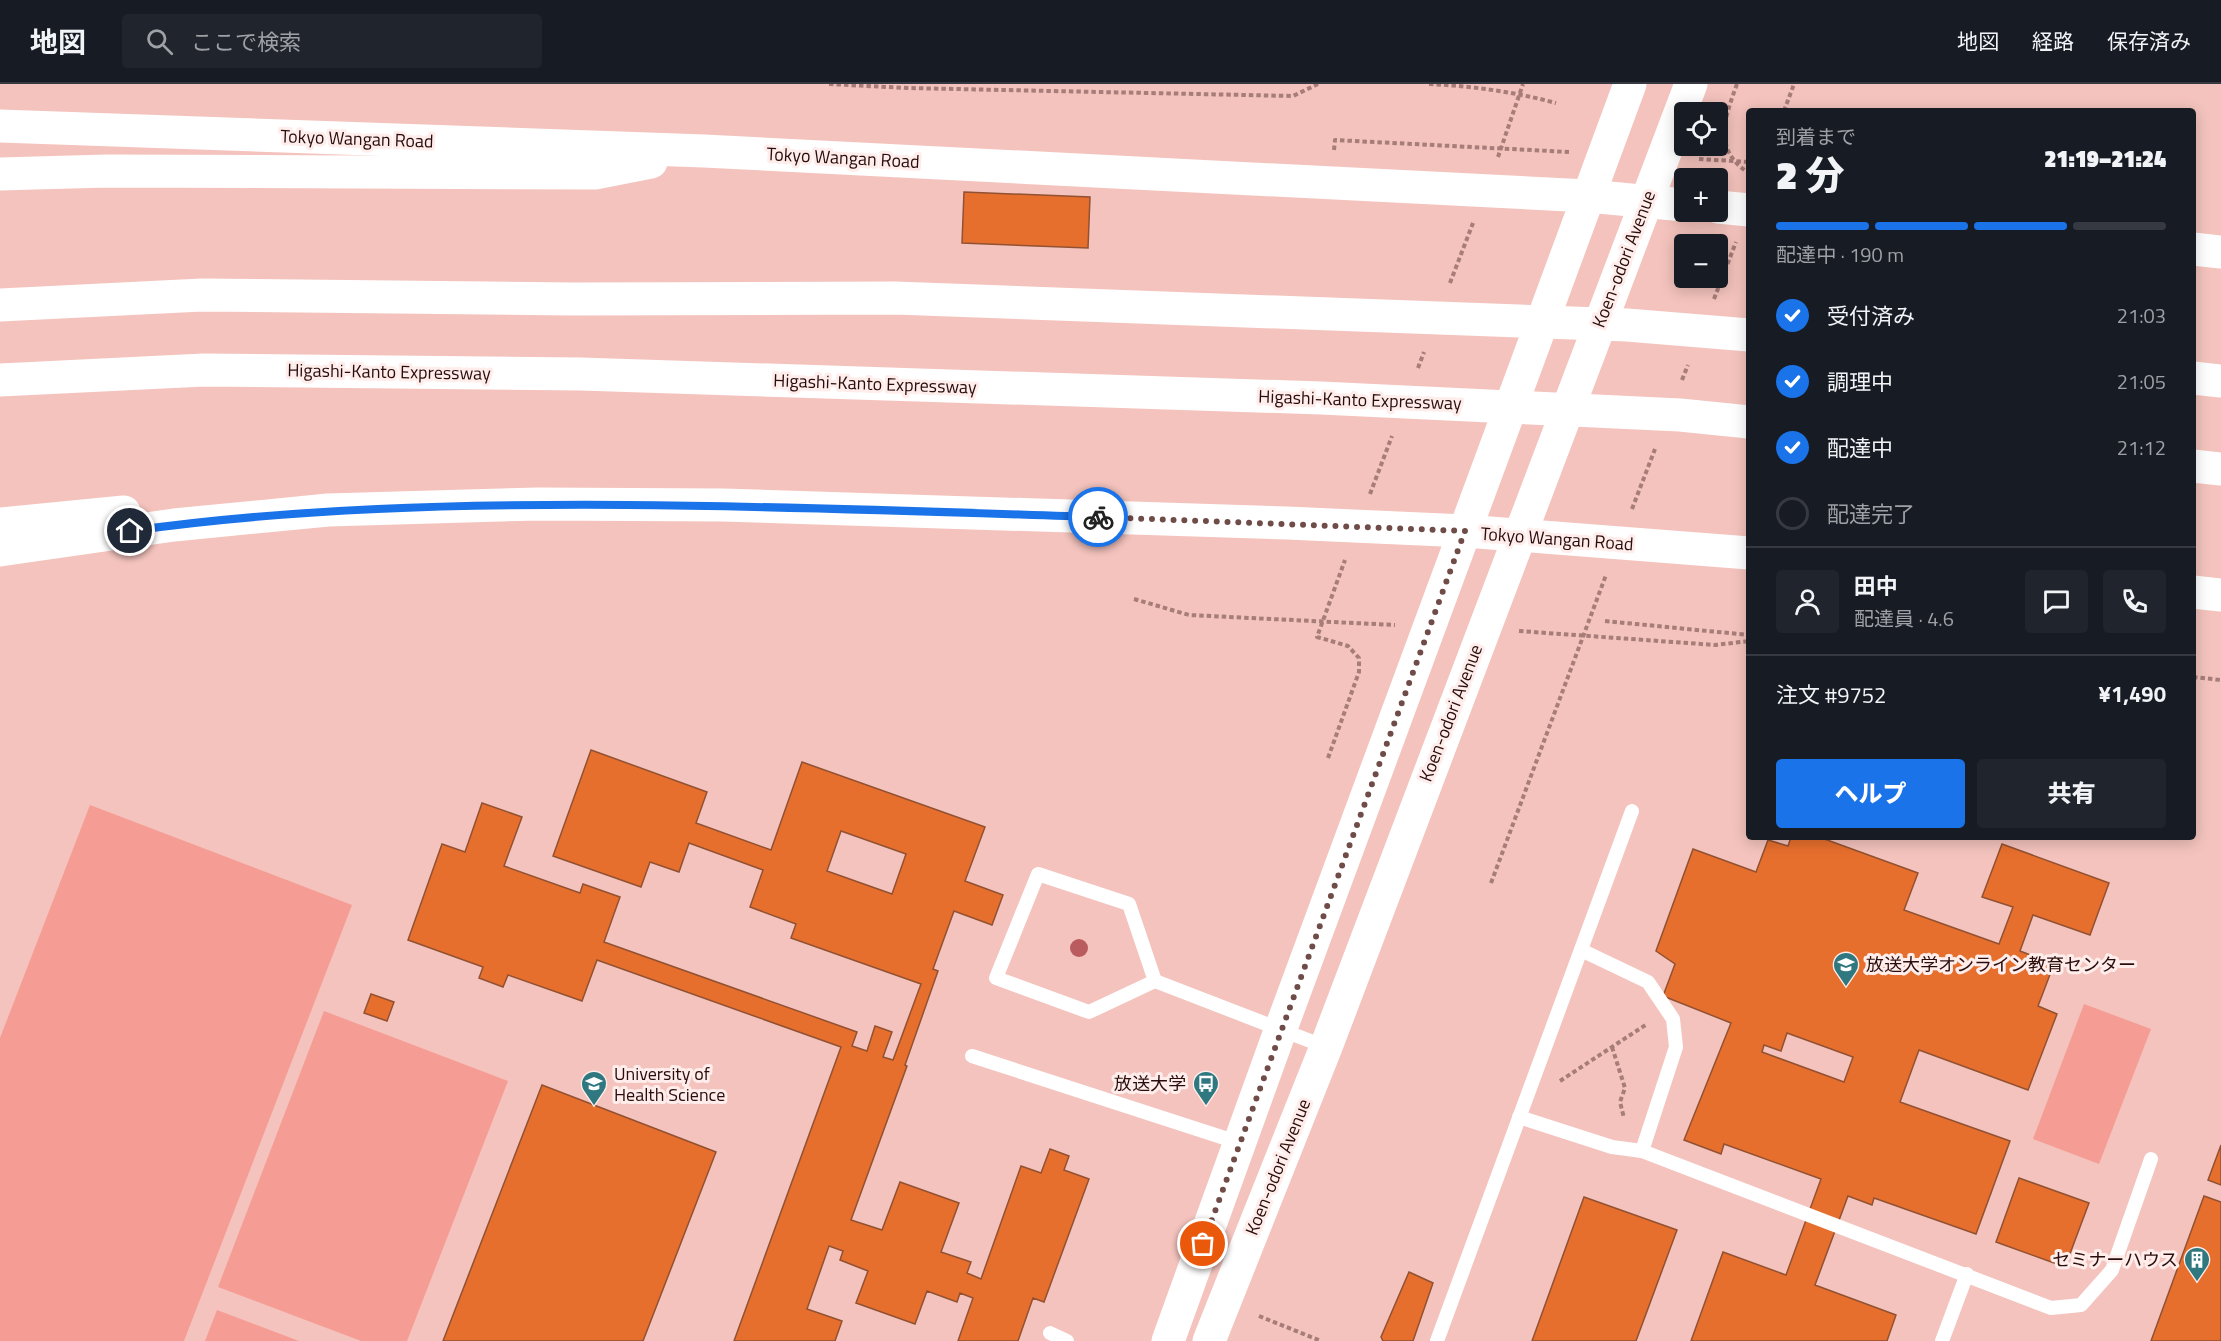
<!DOCTYPE html>
<html lang="ja">
<meta charset="utf-8">
<style>
body{margin:0;font-family:"Titillium Web","Noto Sans JP",sans-serif;background:#20242c;color:#f1f3f6;height:100vh;display:flex;flex-direction:column;font-size:22px;white-space:nowrap}
*{box-sizing:border-box;margin:0}
p{font-size:20px;color:#9ea1a6}
.icon{flex:none;width:33px;height:33px;fill:none;stroke:currentColor;stroke-width:2;stroke-linecap:round;stroke-linejoin:round}
.map{position:relative;flex:1;overflow:hidden}
.drawer{position:absolute;left:1746px;top:24px;width:450px;height:732px;display:flex;flex-direction:column;background:#171b24;border-radius:6px;box-shadow:0 3px 15px #0003}
.drawer>*{flex:none}
.tools{position:absolute;left:1674px;top:18px;display:grid;gap:12px}
.tools a{display:grid;place-items:center;width:54px;height:54px;border-radius:6px;background:#171b24;box-shadow:0 3px 15px #0003;font-size:30px}
.pin{position:absolute;display:grid;place-items:center;width:51px;height:51px;color:#fff;margin:-26px;border:3px solid #fff;border-radius:50%;box-shadow:0 2px 6px #0007}
.courier{position:absolute;display:grid;place-items:center;width:60px;height:60px;margin:-30px;border:4px solid #1a73e8;border-radius:50%;background:#fff;color:#222;box-shadow:0 2px 8px #0007}
.overview em{font-style:normal;font-weight:800}
.overview div{display:flex;flex-direction:column-reverse}
.overview{display:flex;align-items:center;justify-content:space-between;height:102px;padding:0 30px}
h1{font-size:39px;font-weight:800;line-height:45px}
.bar{display:grid;grid-template-columns:repeat(4,1fr);gap:9px 6px;align-content:center;height:72px;padding:0 30px}
.bar i{height:8px;border-radius:4px;background:#363941}
.bar .selected{background:#1a73e8}
.bar p{grid-column:span 4}
.line{display:flex;align-items:center;gap:15px;padding:0 30px;border-top:2px solid #363941}
.line div{flex:1}
.round{display:grid;place-items:center;flex:none;width:63px;height:63px;border-radius:6px;background:#20242c}
ol{padding:0 30px;list-style:none}
li{display:flex;align-items:center;gap:18px;height:66px}
li p{margin-inline-start:auto}
li .icon{padding:6px;border-radius:50%;background:#1a73e8;color:#fff;stroke-width:4}
li:last-child{color:#9ea1a6}
li i{width:33px;height:33px;border:3px solid #363941;border-radius:50%}
.cta{display:flex;gap:12px;margin-top:auto;padding:12px 30px}
.cta a{flex:1;height:69px;border-radius:6px;background:#1a73e8;color:#fff;font-size:24px;font-weight:800;line-height:69px;text-align:center}
.cta a+a{background:#20242c;color:#f1f3f6}
header{display:flex;align-items:center;gap:36px;box-sizing:border-box;height:84px;padding:0 30px;background:#171b24;border-bottom:2px solid #363941}
header strong{font-size:28px}
nav{display:flex;gap:33px;margin-inline-start:auto;font-size:21px}
.search{width:420px;height:54px;background:#20242c;display:flex;align-items:center;gap:15px;box-sizing:border-box;padding:0 21px;border-radius:6px;color:#9ea1a6;font-size:22px}
.map>svg:first-child{display:block}
.green{fill:#f59d94}
.building{fill:#e76f2d;stroke:#915132;stroke-width:1.5;fill-rule:evenodd}
.lines{fill:none;stroke-linecap:round;stroke-linejoin:round}
.path{stroke:#a77d79;stroke-width:4;stroke-dasharray:4.5 3;stroke-linecap:butt}
.lane{stroke:#fff;stroke-width:14}
.secondary{stroke:#fff;stroke-width:33}
.highway{stroke:#fff;stroke-width:33}
.tree{fill:#ba5c5f}
.done{stroke:#704c49;stroke-width:6;stroke-dasharray:0 10.8}
.route{stroke:#1a73e8;stroke-width:8}
.labels{text-anchor:middle;stroke-width:6;stroke-linejoin:round;paint-order:stroke}
.street-label{font-size:18px;fill:#290c0b;stroke:#feedea}
.poi-label{font-size:18px;fill:#290c0b;stroke:#feedea;text-anchor:start}
</style>
<header>
<strong>地図</strong>
<div class="search"><svg class="icon" aria-label="search" viewBox="0 0 24 24"><circle cx="10" cy="10" r="6"/><path d="M15 15l6 6"/></svg>ここで検索</div>
<nav><a>地図</a><a>経路</a><a>保存済み</a></nav>
</header>
<div class="map">
<svg width="2221" height="1257" viewBox="0 0 2221 1257">
<rect width="100%" height="100%" fill="#f4c3bd"/>
<g class="green">
<polygon points="90,721 352,821 184,1257 0,1257 0,954"/>
<polygon points="2084,920 2151,945 2099,1080 2033,1055"/>
<polygon points="324,927 508,997 407,1257 361,1257 218,1203"/>
<polygon points="217,1226 299,1257 205,1257"/>
</g>
<g class="building">
<polygon points="964,108 1090,113 1088,164 962,159"/>
<path d="M591,666L707,708L696,739L771,766L802,678L985,743L965,797L1003,811L992,841L954,827L933,885L938,887L905,981L907,982L851,1136L882,1146L900,1098L959,1119L941,1168L971,1178L967,1189L981,1195L1021,1082L1041,1089L1050,1065L1069,1072L1064,1086L1089,1095L1044,1218L1033,1214L1018,1257H958L973,1214L960,1209L957,1218L927,1207L915,1240L856,1219L868,1187L840,1176L843,1167L829,1162L807,1225L842,1237L835,1257H734L841,963L597,876L582,917L508,891L503,903L479,894L483,883L408,856L442,760L465,768L482,719L522,733L504,782L580,809L583,800L620,813L604,858L857,948L852,962L867,967L875,942L892,948L883,973L893,976L921,900L791,854L796,840L750,823L763,786L689,759L679,788L650,778L641,803L553,772ZM841,747L906,770L892,810L827,787Z"/>
<path d="M1791,753H1819L1918,789L1904,826L1999,860L2013,823L1982,813L2002,760L2109,799L2090,851L2033,831L2020,867L2054,880L2038,922L2057,930L2028,1006L1919,966L1900,1018L2010,1057L1976,1150L1874,1114L1872,1121L1848,1112L1815,1201L1896,1231L1887,1257H1691L1723,1168L1786,1191L1821,1095L1724,1060L1721,1070L1684,1056L1731,939L1663,912L1675,880L1656,867L1693,765L1756,788L1768,756L1788,762ZM1787,949L1853,973L1844,998L1762,968L1764,961L1781,967Z"/>
<polygon points="371,910 394,918 387,937 364,929"/>
<polygon points="542,1001 716,1068 643,1257 443,1257"/>
<polygon points="2221,1061 2221,1101 2208,1096"/>
<polygon points="2019,1094 2089,1119 2065,1183 1996,1158"/>
<polygon points="2204,1112 2221,1118 2221,1257 2151,1257"/>
<polygon points="1584,1113 1677,1146 1636,1257 1532,1257"/>
<polygon points="1409,1188 1433,1199 1413,1257 1383,1257 1381,1253"/>
</g>
<g class="lines">
<g class="path">
<polyline points="829,0 907,4 1293,12 1318,0"/>
<path d="M1429,0C1472,2 1515,8 1556,19"/>
<path d="M1737,0C1725,33 1712,66 1749,89"/>
<polyline points="1784,27 1794,0"/>
<polyline points="1334,66 1335,56 1569,68"/>
<polyline points="1498,73 1523,0"/>
<polyline points="1699,75 1749,78"/>
<polyline points="1450,199 1473,139"/>
<polyline points="1714,215 1736,158"/>
<polyline points="1418,284 1424,268"/>
<polyline points="1682,296 1688,281"/>
<polyline points="1370,410 1392,352"/>
<polyline points="1632,425 1655,365"/>
<polyline points="1134,515 1189,531 1395,541"/>
<polyline points="1605,537 1749,551"/>
<polyline points="1519,547 1715,561 1749,557"/>
<polyline points="2193,593 2221,596"/>
<polyline points="1328,674 1359,588 1359,574 1348,562 1317,553 1345,476"/>
<polyline points="1491,799 1606,491"/>
<polyline points="1612,963 1625,1004 1620,1018 1624,1034"/>
<polyline points="1560,997 1647,940"/>
<polyline points="1259,1232 1321,1257"/>
</g>
<g class="lane">
<polyline points="1581,866 1648,898 1673,935 1676,963 1642,1067"/>
<polyline points="1155,897 1129,820 1038,790 996,894 1089,928 1155,897 1326,963"/>
<polyline points="972,972 1240,1059"/>
<polyline points="1519,1033 1612,1063 1642,1067 2051,1224 2081,1221 2112,1186 2151,1075"/>
<polyline points="1050,1249 1067,1257"/>
<polyline points="1437,1257 1632,727"/>
<polyline points="1942,1257 1967,1190"/>
</g>
<g class="secondary">
<polyline points="1168,1257 1280,947 1630,0"/>
<polyline points="1209,1257 1326,963 1691,0"/>
</g>
<g class="highway">
<polyline points="0,42 704,67 1588,112 1684,121"/>
<polyline points="0,90 107,87 595,89 651,78"/>
<polyline points="1718,123 1749,126"/>
<polyline points="2193,165 2221,168"/>
<polyline points="0,221 202,211 572,215 895,214 1627,241 1749,251"/>
<polyline points="2193,294 2221,297"/>
<polyline points="0,296 204,286 581,290 1321,314 1680,331 1749,338"/>
<polyline points="2193,382 2221,385"/>
<polyline points="0,440 124,428"/>
<polyline points="0,466 174,441 328,426 538,420 723,421 1287,439 1465,447 1749,469"/>
<polyline points="2193,508 2221,511"/>
</g>
</g>
<circle class="tree" cx="1079" cy="864" r="9"/>
<g class="lines">
<polyline class="done" points="1098,433 1465,447 1203,1160"/>
<path class="route" d="M130,447C294,424 460,420 626,421C784,422 941,428 1098,433"/>
</g>
<defs>
<symbol id="university-pin" viewBox="-11 -11 22 30"><path d="M0 17L-7.5 6A9.5 9.5 0 1 1 7.5 6Z" fill="#307880" stroke="#feedea"/><path d="M0-5L7-2L0 1L-7-2ZM-4 1L0 2.5L4 1V4Q0 6-4 4Z" fill="#fff"/></symbol>
<symbol id="bus-pin" viewBox="-11 -11 22 30"><path d="M0 17L-7.5 6A9.5 9.5 0 1 1 7.5 6Z" fill="#307880" stroke="#feedea"/><path d="M-5-6H5V4H4V6H2V4H-2V6H-4V4H-5ZM-3.5-4V0h7V-4ZM-3.5 1.2v1.5H-2V1.2ZM2 1.2v1.5H3.5V1.2Z" fill="#fff"/></symbol>
<symbol id="building-pin" viewBox="-11 -11 22 30"><path d="M0 17L-7.5 6A9.5 9.5 0 1 1 7.5 6Z" fill="#307880" stroke="#feedea"/><path d="M-4-6H4V6H1V3H-1V6H-4ZM-2.5-4.3h1.7v1.8h-1.7ZM.8-4.3h1.7v1.8H.8ZM-2.5-1h1.7V.8h-1.7ZM.8-1h1.7V.8H.8Z" fill="#fff"/></symbol>
</defs>
<g fill-rule="evenodd">
<use href="#university-pin" x="1831" y="866" width="30" height="40"/>
<use href="#university-pin" x="579" y="985" width="30" height="40"/>
<use href="#bus-pin" x="1191" y="985" width="30" height="40"/>
<use href="#building-pin" x="2182" y="1161" width="30" height="40"/>
</g>
<g class="labels">
<g class="street-label">
<text transform="translate(357 55) rotate(2)" y="6">Tokyo Wangan Road</text>
<text transform="translate(843 74) rotate(3)" y="6">Tokyo Wangan Road</text>
<text transform="translate(1624 175) rotate(-69)" y="6">Koen-odori Avenue</text>
<text transform="translate(389 288) rotate(1)" y="6">Higashi-Kanto Expressway</text>
<text transform="translate(875 300) rotate(2)" y="6">Higashi-Kanto Expressway</text>
<text transform="translate(1360 316) rotate(2)" y="6">Higashi-Kanto Expressway</text>
<text transform="translate(1557 455) rotate(4)" y="6">Tokyo Wangan Road</text>
<text transform="translate(1451 629) rotate(-69)" y="6">Koen-odori Avenue</text>
<text transform="translate(1278 1083) rotate(-68)" y="6">Koen-odori Avenue</text>
</g>
<g class="poi-label">
<text x="1866" y="887">放送大学オンライン教育センター</text>
<text x="614" y="996">University of<tspan x="614" dy="21">Health Science</tspan></text>
<text x="1186" y="1006" text-anchor="end">放送大学</text>
<text x="2178" y="1182" text-anchor="end">セミナーハウス</text>
</g>
</g>
</svg>
<div class="tools">
<a><svg class="icon" aria-label="locate" viewBox="0 0 24 24"><circle cx="12" cy="12" r="6"/><path d="M12 2v4M12 18v4M2 12h4M18 12h4"/></svg></a>
<a>+</a>
<a>−</a>
</div>
<div class="pin" style="left:1203px;top:1160px;background:#ea580c"><svg class="icon" aria-label="bag" viewBox="0 0 24 24"><path d="M5 8h14l-1 12H6zM9 8a3 3 0 0 1 6 0"/></svg></div>
<div class="pin" style="left:130px;top:447px;background:#1f2937"><svg class="icon" aria-label="home" viewBox="0 0 24 24"><path d="M3 11l9-7 9 7M6 9v11h12V9"/></svg></div>
<div class="courier" style="left:1098px;top:433px"><svg class="icon" aria-label="bike" viewBox="0 0 24 24"><circle cx="6" cy="16" r="4"/><circle cx="18" cy="16" r="4"/><path d="M6 16l4-8h5l3 8M10 8l3 8H6M13 5h3"/></svg></div>
<section class="drawer">
<div class="overview"><div><h1>2 分</h1><p>到着まで</p></div><em>21:19–21:24</em></div>
<div class="bar"><i class="selected"></i><i class="selected"></i><i class="selected"></i><i></i><p>配達中 · 190 m</p></div>
<ol>
<li><svg class="icon" aria-label="check" viewBox="0 0 24 24"><path d="M5 12l5 5 9-10"/></svg>受付済み<p>21:03</p></li>
<li><svg class="icon" aria-label="check" viewBox="0 0 24 24"><path d="M5 12l5 5 9-10"/></svg>調理中<p>21:05</p></li>
<li><svg class="icon" aria-label="check" viewBox="0 0 24 24"><path d="M5 12l5 5 9-10"/></svg>配達中<p>21:12</p></li>
<li><i></i>配達完了</li>
</ol>
<div class="line" style="height:108px"><a class="round"><svg class="icon" aria-label="person" viewBox="0 0 24 24"><circle cx="12" cy="8" r="4"/><path d="M4 21q1-7 8-7t8 7"/></svg></a><div><b>田中</b><p>配達員 · 4.6</p></div><a class="round"><svg class="icon" aria-label="chat" viewBox="0 0 24 24"><path d="M4 5h16v11H9l-5 4z"/></svg></a><a class="round"><svg class="icon" aria-label="phone" viewBox="0 0 24 24"><path d="M5 4h4l2 5-3 2q2 4 5 5l2-3 5 2v4C11 20 4 13 5 4z"/></svg></a></div>
<div class="line" style="height:78px"><div>注文 #9752</div><b>¥1,490</b></div>
<div class="cta"><a>ヘルプ</a><a>共有</a></div>
</section>
</div>
